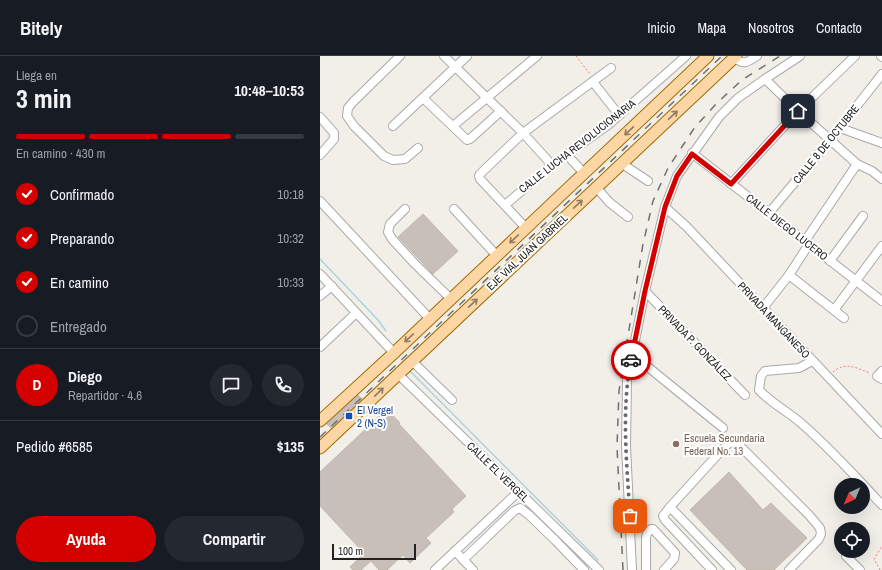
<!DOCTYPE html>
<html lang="es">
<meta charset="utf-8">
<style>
body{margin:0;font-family:"Archivo Narrow",sans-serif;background:#242831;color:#f1f3f6;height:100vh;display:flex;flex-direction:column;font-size:15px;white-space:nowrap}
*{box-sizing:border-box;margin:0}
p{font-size:13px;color:#9ea1a6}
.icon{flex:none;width:22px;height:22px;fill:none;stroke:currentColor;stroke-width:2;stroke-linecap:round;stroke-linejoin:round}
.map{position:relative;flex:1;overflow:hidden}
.sheet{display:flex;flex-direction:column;background:#171b24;width:320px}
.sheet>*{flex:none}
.needle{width:26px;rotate:224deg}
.controls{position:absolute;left:514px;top:422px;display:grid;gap:8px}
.controls a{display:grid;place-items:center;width:36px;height:36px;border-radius:50%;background:#171b24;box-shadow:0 4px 16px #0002;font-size:20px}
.scale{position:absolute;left:12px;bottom:10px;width:84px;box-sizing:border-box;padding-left:4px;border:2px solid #222;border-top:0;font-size:11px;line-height:14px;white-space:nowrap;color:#222;-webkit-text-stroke:3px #fff;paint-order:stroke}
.pin{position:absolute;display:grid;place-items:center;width:34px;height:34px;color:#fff;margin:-17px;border-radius:8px;box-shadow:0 2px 6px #0006}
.courier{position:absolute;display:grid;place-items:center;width:40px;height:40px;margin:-20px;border:3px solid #d40000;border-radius:50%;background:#fff;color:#222;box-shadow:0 1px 5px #0007}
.head em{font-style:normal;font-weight:700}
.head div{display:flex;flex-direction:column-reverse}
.head{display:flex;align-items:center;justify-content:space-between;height:68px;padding:0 16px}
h1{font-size:26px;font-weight:700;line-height:30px}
.bar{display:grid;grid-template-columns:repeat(4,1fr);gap:6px 4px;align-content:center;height:48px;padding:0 16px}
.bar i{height:5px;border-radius:3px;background:#363941}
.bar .selected{background:#d40000}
.bar p{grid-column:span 4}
.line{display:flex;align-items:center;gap:10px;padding:0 16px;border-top:1px solid #363941}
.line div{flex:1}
.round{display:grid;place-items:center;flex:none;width:42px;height:42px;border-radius:21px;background:#242831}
ol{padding:0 16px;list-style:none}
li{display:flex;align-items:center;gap:12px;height:44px}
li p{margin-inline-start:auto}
li .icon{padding:4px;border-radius:50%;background:#d40000;color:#fff;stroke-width:4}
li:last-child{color:#9ea1a6}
li i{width:22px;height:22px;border:2px solid #363941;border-radius:50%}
.button{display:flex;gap:8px;margin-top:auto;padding:8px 16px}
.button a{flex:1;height:46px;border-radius:24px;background:#d40000;color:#fff;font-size:16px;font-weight:700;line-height:46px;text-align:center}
.button a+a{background:#242831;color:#f1f3f6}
header{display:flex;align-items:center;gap:24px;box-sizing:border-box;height:56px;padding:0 20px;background:#171b24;border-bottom:1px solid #363941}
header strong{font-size:19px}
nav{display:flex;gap:22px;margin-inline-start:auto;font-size:14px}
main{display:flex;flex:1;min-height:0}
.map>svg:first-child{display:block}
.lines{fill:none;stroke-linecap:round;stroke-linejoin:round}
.stream{stroke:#aad3df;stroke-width:1.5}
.building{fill:#c7bfb8;stroke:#c4b6ab}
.minor-casing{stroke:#a9a9a9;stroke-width:10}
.major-casing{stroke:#a06b00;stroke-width:13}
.path{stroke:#fa8072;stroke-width:1;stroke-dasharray:2 2;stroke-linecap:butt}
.minor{stroke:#fff;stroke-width:8}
.major{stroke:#fcd6a4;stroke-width:11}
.rail{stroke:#707070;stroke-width:1.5;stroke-dasharray:8 8;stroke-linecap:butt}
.oneway{stroke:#8f7c63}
.done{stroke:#6b6a68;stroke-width:4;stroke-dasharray:0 7.2}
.route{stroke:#d40000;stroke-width:5}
.transit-dot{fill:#1a4fb4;stroke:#fff;stroke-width:1.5}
.education-dot{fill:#8d6e63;stroke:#fff;stroke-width:1.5}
.labels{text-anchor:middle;stroke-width:4;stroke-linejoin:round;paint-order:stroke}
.street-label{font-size:11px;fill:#222;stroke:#fff}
.transit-label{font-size:11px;fill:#164399;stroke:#fff;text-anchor:start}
.education-label{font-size:11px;fill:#785e54;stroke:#fff;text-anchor:start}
</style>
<header>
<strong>Bitely</strong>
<nav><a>Inicio</a><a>Mapa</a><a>Nosotros</a><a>Contacto</a></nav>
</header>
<main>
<section class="sheet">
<div class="head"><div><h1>3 min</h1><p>Llega en</p></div><em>10:48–10:53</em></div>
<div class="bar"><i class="selected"></i><i class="selected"></i><i class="selected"></i><i></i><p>En camino · 430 m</p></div>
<ol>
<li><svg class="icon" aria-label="check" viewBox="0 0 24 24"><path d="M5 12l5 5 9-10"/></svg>Confirmado<p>10:18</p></li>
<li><svg class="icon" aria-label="check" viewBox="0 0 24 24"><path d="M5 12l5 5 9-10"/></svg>Preparando<p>10:32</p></li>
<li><svg class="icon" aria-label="check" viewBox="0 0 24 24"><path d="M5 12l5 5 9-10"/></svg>En camino<p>10:33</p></li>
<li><i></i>Entregado</li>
</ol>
<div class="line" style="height:72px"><b class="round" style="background:#d40000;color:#fff">D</b><div><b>Diego</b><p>Repartidor · 4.6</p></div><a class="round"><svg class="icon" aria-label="chat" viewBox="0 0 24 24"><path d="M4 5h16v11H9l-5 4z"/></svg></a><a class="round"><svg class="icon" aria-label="phone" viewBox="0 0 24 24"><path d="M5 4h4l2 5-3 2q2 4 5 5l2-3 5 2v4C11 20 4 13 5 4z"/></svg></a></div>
<div class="line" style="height:52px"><div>Pedido #6585</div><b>$135</b></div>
<div class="button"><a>Ayuda</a><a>Compartir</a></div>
</section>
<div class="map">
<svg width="562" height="514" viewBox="0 0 562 514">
<rect width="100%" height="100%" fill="#f2efe9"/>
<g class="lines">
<g class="stream">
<polyline points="0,203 58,264 66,275"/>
<polyline points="89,314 278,504"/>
</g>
</g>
<g class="building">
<polygon points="103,158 138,195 113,218 78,181"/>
<polygon points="38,339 42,343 11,372 7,368"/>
<polygon points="67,353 80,367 79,368 146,440 132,453 134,456 106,482 111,487 90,507 83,499 67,514 59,514 51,505 41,514 33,514 30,511 44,497 0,450 0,416"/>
<polygon points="409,416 443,454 451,447 487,482 454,514 427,514 370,454"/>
</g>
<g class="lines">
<defs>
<g id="minor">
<polyline points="80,0 33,46 28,52 27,60 34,70 64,100 73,104 85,103 98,92"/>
<polyline points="124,0 203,77 232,109"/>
<polyline points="561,0 562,1"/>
<path d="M414,1C424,10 427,6 437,0"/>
<polyline points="445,23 478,55 537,108 552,115 562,123"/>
<polyline points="273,26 299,59"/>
<polyline points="103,42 147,84 150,83 181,55"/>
<polyline points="0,61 14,77 14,83 0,99"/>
<polyline points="73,70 147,0"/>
<polyline points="133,70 217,0"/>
<polyline points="520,72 562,87"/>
<polyline points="372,97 562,245"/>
<polyline points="247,99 264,117"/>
<polyline points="301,107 328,125"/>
<polyline points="411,128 478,55 535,0"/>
<polyline points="276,131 289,146 308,161"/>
<polyline points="0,145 110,263"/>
<polyline points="185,149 232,109 288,69 366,0"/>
<polyline points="345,151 367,171 562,378"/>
<polyline points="85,153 70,168 68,176 72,183 95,208 131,243"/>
<polyline points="134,153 177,200"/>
<polyline points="449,157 510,84 562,18"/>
<polyline points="206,172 160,123 159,120 160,118 203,77 291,12"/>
<polyline points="485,185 537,108"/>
<polyline points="510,205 543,160"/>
<polyline points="0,218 74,297"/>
<polyline points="469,219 524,262"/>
<polyline points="325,235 425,339"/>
<polyline points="0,240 12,230"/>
<polyline points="443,252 469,219 489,188"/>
<polyline points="514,254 562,190"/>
<polyline points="0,291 36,257"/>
<polyline points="312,298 403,372"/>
<polyline points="92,305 132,344"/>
<path d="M492,305L479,312L445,315L441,320L439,334C452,348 469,356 482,368C511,393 536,421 562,449"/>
<polyline points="562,315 557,320 562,323"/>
<polyline points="78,318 279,514"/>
<polyline points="350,451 401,395 409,387 415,387 421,391 489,459 500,472 501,478 499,483 469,514"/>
<polyline points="135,495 153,514"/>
<polyline points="526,500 540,514"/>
<polyline points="143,504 194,455 200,452 209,459 235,484 264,514"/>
<polyline points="115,514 198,436"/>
<polyline points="312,514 306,390 307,324 325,235 345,151 357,120 399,61 418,42 445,23 480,0"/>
<polyline points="326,514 326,482 327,477 331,473 333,473 355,497 354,503 344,514"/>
<polyline points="392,514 345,464 343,460 350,451 411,514"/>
</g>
<g id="major">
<polyline points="0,365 74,297 388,0"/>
<polyline points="0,392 416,0"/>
</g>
</defs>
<use href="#minor" class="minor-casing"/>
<use href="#major" class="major-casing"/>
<g class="path">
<polyline points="256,0 270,18"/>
<path d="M513,316C526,305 536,312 550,317"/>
<polyline points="560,514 554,503 562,490"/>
</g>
<use href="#minor" class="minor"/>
<use href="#major" class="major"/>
<g class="rail">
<polyline points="0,381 402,0"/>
<polyline points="303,514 297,391 299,335 323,188 333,145 348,112 375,71 397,47 422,24 460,0"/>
</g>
</g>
<defs><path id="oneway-shaft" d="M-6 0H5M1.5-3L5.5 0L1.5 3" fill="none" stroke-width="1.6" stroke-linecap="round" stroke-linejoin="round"/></defs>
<g class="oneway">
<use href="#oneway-shaft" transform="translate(353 59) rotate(-43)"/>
<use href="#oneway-shaft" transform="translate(309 75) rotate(137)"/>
<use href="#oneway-shaft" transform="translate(258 148) rotate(-43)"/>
<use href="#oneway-shaft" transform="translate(194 183) rotate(137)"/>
<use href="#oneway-shaft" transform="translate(153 247) rotate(-43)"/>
<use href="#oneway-shaft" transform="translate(89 282) rotate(137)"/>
<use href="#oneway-shaft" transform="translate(59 336) rotate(-44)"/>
</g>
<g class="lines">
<path class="done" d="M310,460C307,409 301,355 311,304"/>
<polyline class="route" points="311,304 325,235 345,151 357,120 372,98 411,128 478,55"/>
</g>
<rect class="transit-dot" x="25" y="356" width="8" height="8" rx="2"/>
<circle class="education-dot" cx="356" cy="388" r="4"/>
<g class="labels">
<g class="street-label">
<text transform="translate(506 88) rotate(-51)" y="4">CALLE 8 DE OCTUBRE</text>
<text transform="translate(257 90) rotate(-38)" y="4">CALLE LUCHA REVOLUCIONARIA</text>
<text transform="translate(467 171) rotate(38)" y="4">CALLE DIEGO LUCERO</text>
<text transform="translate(207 196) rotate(-43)" y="4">EJE VIAL JUAN GABRIEL</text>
<text transform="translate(454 264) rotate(47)" y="4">PRIVADA MANGANESO</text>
<text transform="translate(375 287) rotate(46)" y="4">PRIVADA P. GONZÁLEZ</text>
<text transform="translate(178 416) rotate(44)" y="4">CALLE EL VERGEL</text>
</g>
<g class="transit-label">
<text x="37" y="358">El Vergel<tspan x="37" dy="13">2 (N-S)</tspan></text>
</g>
<g class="education-label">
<text x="364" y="386">Escuela Secundaria<tspan x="364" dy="13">Federal No. 13</tspan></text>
</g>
</g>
</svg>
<div class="controls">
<a><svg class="needle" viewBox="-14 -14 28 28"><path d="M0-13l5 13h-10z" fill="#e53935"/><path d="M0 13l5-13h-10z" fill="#9ea1a6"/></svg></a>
<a><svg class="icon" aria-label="locate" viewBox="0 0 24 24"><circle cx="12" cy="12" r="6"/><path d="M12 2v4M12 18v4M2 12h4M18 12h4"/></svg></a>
</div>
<div class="scale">100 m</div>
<div class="pin" style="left:310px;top:460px;background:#ea580c"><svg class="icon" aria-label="bag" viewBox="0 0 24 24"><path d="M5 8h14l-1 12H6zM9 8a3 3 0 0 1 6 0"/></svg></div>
<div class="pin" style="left:478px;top:55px;background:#1f2937"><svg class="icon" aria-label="home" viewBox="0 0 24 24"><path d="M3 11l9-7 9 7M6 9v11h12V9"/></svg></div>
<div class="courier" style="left:311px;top:304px"><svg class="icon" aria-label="car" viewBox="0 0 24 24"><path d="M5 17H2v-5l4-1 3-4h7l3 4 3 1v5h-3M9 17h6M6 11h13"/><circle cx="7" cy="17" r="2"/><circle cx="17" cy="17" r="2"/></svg></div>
</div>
</main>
